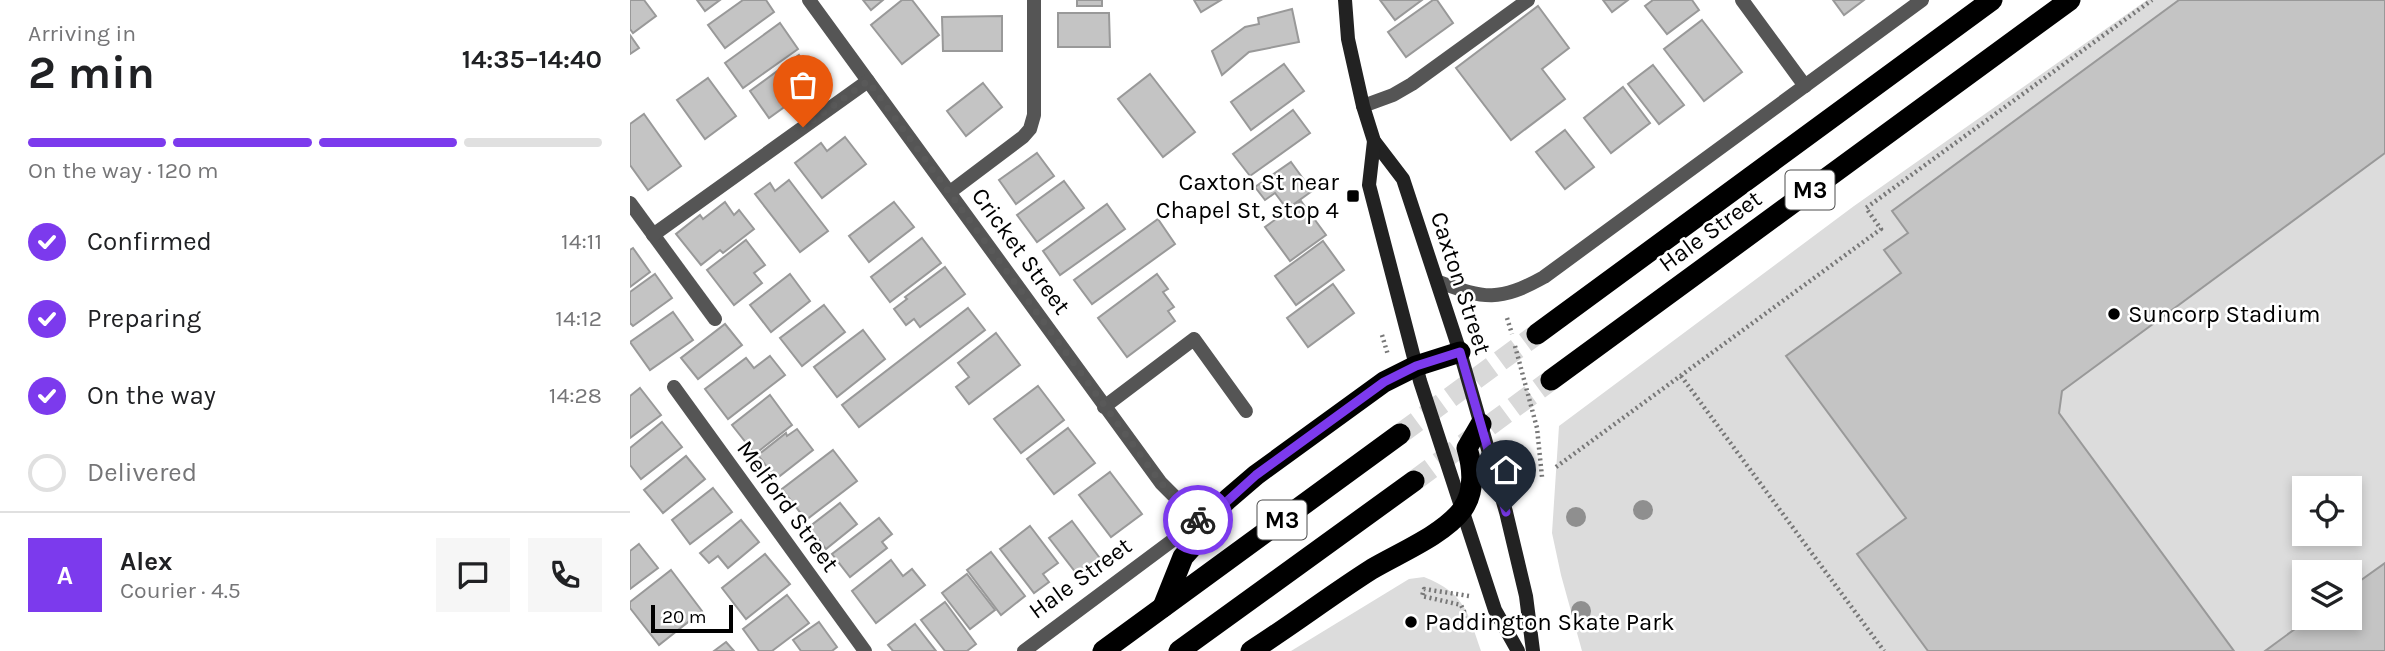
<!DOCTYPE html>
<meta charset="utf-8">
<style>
body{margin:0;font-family:Karla,sans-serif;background:#f6f6f6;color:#202124;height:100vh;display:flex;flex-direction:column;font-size:26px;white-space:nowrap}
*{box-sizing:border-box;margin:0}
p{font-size:23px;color:#757577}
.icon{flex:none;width:38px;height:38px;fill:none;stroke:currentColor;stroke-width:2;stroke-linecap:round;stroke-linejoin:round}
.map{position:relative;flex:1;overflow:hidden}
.side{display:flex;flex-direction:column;background:#fff;width:630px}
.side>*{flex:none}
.tools{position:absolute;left:1662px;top:476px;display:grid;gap:14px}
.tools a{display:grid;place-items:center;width:70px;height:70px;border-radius:0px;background:#fff;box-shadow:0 4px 10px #0003;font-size:35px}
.scale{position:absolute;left:21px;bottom:18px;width:82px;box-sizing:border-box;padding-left:7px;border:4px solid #000;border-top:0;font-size:19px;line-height:24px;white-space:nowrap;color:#000;-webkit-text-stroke:5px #fff;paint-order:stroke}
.pin{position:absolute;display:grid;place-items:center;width:60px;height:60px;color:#fff;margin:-72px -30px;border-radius:50% 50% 50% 0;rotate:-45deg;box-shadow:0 0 7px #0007}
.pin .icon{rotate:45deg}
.courier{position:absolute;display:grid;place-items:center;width:70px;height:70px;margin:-35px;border:5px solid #7c3aed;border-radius:50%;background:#fff;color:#222;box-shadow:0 2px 9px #0007}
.headline em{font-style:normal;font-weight:700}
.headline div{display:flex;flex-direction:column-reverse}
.headline{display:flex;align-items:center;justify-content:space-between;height:119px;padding:0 28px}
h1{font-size:46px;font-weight:700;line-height:52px}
.bar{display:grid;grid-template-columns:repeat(4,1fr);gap:10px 7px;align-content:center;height:84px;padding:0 28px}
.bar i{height:9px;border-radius:5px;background:#e0e0e0}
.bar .current{background:#7c3aed}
.bar p{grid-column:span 4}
.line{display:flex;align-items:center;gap:18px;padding:0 28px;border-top:2px solid #e0e0e0}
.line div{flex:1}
.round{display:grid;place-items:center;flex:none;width:74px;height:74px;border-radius:0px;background:#f6f6f6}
ol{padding:0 28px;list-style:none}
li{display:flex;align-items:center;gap:21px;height:77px}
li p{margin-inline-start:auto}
li .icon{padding:7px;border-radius:50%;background:#7c3aed;color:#fff;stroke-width:4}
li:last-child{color:#757577}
li i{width:38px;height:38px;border:4px solid #e0e0e0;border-radius:50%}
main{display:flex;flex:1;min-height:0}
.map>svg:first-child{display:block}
.green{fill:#dcdcdc;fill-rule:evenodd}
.building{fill:#c4c4c4;stroke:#999;stroke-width:2}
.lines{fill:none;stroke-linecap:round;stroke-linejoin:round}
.motorway-tunnel{stroke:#d9d9d9;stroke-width:21;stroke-dasharray:21 10;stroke-linecap:butt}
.path{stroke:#777;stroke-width:4.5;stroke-dasharray:2 3.5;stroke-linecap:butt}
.service{stroke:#555;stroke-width:14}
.minor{stroke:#555;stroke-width:14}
.secondary{stroke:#222;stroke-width:14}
.motorway{stroke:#000;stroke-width:21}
.tree{fill:#8f8f8f}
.done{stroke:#595959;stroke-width:7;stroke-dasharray:0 12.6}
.route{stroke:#7c3aed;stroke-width:9}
.poi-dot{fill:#000;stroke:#fff;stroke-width:2.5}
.labels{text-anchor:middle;stroke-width:5;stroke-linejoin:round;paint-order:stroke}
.shield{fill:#fff;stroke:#4c4c4c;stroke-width:2}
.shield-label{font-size:23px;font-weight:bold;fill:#000}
.poi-label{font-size:24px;fill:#000;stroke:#fff;text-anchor:start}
.street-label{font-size:24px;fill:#000;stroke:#fff}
</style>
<main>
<section class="side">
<div class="headline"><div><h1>2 min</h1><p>Arriving in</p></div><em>14:35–14:40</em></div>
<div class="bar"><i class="current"></i><i class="current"></i><i class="current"></i><i></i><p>On the way · 120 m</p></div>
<ol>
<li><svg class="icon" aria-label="check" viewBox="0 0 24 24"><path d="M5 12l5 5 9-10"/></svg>Confirmed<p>14:11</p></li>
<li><svg class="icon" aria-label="check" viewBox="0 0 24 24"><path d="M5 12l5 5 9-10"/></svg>Preparing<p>14:12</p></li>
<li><svg class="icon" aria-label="check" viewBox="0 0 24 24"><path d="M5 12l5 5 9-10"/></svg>On the way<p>14:28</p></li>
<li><i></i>Delivered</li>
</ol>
<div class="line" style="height:126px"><b class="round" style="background:#7c3aed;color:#fff">A</b><div><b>Alex</b><p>Courier · 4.5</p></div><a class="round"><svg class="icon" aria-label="chat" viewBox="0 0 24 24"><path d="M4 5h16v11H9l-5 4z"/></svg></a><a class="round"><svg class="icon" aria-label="phone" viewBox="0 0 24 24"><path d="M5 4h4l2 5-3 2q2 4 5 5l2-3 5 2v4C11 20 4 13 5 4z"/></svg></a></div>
</section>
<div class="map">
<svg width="1755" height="651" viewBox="0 0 1755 651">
<rect width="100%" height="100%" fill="#fff"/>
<g class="green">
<path d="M1517,0H1755V651H952L931,575L922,533L929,426L1224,206ZM1675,488H1720V534H1675ZM1675,572H1720V618H1675Z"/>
<path d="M794,577C835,593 838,613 851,651H661L779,579Z"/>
</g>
<g class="building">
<polygon points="0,0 14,0 26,16 3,33 0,29"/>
<polygon points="67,0 90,0 75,11"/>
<polygon points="113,0 136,0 144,12 95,48 78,25"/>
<polygon points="233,0 253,0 241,10"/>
<polygon points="272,0 282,0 309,35 272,64 241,25"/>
<rect x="447" y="0" width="25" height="6"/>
<polygon points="564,0 591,0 571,12"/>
<polygon points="750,0 792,0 765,20"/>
<polygon points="803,0 807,0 823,23 776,57 758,32"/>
<polygon points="973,0 998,0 982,12"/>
<polygon points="1023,0 1062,0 1069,10 1037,34 1015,6"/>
<polygon points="1203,0 1234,0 1214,15"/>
<polygon points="1549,0 1755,0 1755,153 1432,391 1429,413 1604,651 1298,651 1227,554 1276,518 1156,356 1271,273 1254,250 1278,233 1262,211"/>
<polygon points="908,6 939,48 912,69 935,99 881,140 826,68"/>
<polygon points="662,9 669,42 619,52 592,75 582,51 615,27 629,24 628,18"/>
<polygon points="428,13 479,13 480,47 428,47"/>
<polygon points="372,16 372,51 313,51 312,17"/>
<polygon points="1072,20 1112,72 1074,101 1034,49"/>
<polygon points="150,23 168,49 113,88 95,63"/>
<polygon points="0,35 9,48 0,54"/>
<polygon points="169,55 189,82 139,118 120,91"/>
<polygon points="654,64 674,91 621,130 601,102"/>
<polygon points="1023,65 1054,105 1029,124 998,84"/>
<polygon points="520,74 565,132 533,157 488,99"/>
<polygon points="78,78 106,116 75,139 47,100"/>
<polygon points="353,83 372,107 336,136 317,111"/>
<polygon points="993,87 1020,123 981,153 954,118"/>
<polygon points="663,110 680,133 620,176 603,154"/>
<polygon points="14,114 51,166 18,190 0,165 0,124"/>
<polygon points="935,130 964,167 935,189 906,152"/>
<polygon points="215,137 236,164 192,198 165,163 191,143 197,151"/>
<polygon points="407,153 424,176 386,204 369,180"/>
<polygon points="661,162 682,191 657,209 645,193 635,200 625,187"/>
<polygon points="159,180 198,231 170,252 125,194 140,183 145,191"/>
<polygon points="434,181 454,208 407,242 387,215"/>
<polygon points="671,201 696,235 660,261 635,227"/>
<polygon points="95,202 104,215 109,210 124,229 93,253 90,250 71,265 46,234 70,215 73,219"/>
<polygon points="264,202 284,227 239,262 219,236"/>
<polygon points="477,204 495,229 430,275 413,251"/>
<polygon points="528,219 545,244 462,304 444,280"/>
<polygon points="292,238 311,263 260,302 241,277"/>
<polygon points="116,240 135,265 124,273 132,283 104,305 77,270"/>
<polygon points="693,241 714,270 666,305 645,276"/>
<polygon points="3,248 20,272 0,287 0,250"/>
<polygon points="315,267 335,294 290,327 284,319 276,325 264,309 277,299 275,297"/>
<polygon points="25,274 42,298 3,326 0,323 0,292"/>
<polygon points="160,274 180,301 141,332 120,305"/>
<polygon points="527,274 538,289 533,292 544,307 538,311 545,321 497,357 468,318"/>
<polygon points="703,284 724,313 678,347 657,318"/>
<polygon points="194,305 215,332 172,366 150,338"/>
<polygon points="338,308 355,330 229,427 212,405"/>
<polygon points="43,312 63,340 20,370 0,342"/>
<polygon points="95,324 112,345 68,379 51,358"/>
<polygon points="233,330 255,359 207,397 184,367"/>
<polygon points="366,333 390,365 339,404 326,387 339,377 328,363"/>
<polygon points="140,356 155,375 98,419 75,389 116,358 124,368"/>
<polygon points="408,386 434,420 391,453 364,419"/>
<polygon points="10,388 31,415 0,438 0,396"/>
<polygon points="140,395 162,425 125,454 102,425"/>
<polygon points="32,422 52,447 11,479 0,465 0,448"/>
<polygon points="438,428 465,463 424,494 397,459"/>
<polygon points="167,429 183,450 146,479 128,455 156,433 157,436"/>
<polygon points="203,450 227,481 176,520 152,489"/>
<polygon points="56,456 75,479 33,513 14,490"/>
<polygon points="480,472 512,514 481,537 449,495"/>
<polygon points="83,488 102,512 60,544 42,520"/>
<polygon points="210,503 227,524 196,549 179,527"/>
<polygon points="249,518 262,534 252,542 257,548 220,577 202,554"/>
<polygon points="111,520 129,542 98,568 88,556 79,563 70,553"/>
<polygon points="442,521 472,561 450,578 419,538"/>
<polygon points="400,526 428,563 413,574 419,582 404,593 370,549"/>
<polygon points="9,544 28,568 0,589 0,551"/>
<polygon points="361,552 395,596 371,615 337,570"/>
<polygon points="135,554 160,584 116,619 92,588"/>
<polygon points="261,560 273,576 282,569 295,585 246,623 222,591"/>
<polygon points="1755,563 1755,651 1635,651 1680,618 1720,618 1720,588"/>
<polygon points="41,570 72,611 29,645 0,608 0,602"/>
<polygon points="337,574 365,610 340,629 312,593"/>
<polygon points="157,595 179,623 142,651 129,651 113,629"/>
<polygon points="315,602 346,644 337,651 315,651 291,620"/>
<polygon points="189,622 207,647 202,651 171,651 163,640"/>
<polygon points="285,624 306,651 263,651 258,645"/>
<polygon points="96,642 104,651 84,651"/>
</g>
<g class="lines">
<g class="motorway-tunnel">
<polyline points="770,434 907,334"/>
<polyline points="784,481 921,380"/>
</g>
<g class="path">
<polyline points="877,318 882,334"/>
<polyline points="752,335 758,355"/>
<polyline points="885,346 907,428 912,477"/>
<polyline points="1051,376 1254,651"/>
<polyline points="926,467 1251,229 1236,208 1522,0"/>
<polyline points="834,618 834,611 831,605 792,596 794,589 839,596"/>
</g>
<polyline class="service" points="474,407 564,339 616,411"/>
<g class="minor">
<polyline points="179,0 531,483 572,524 551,534 394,651"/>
<polyline points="1112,0 1175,86"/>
<polyline points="733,106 763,95 782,84 898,0"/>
<polyline points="320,192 393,137 400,129 404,115 404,0"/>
<polyline points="0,203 85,319"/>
<polyline points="23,235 238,81"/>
<path d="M809,282C855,299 869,302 914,277L1292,0"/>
<polyline points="44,387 235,651"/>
</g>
<g class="secondary">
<polyline points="715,0 718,39 733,106 744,141 773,179 830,352 876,512 896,596 903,651"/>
<polyline points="744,141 739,185 790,381 865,610 888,651"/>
</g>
<g class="motorway">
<polyline points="907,334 1362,0"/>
<polyline points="921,380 1440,0"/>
<polyline points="533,607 553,557 561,548 572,524 598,499 626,475 754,382 786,366 830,352"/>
<polyline points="473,651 770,434"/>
<polyline points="549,651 784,481"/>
<path d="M621,651C662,625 701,595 742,569C769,553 813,535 832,510C845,492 843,468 837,448L851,424"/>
</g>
</g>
<g class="tree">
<circle cx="1013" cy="510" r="10"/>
<circle cx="946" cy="517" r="10"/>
<circle cx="951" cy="611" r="10"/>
</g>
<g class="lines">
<polyline class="done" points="173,127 238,81 531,483 568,520"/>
<polyline class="route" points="568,520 572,524 626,475 754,382 786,366 830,352 876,512"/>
</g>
<g class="poi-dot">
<rect x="716" y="189" width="14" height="14" rx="3.5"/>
<circle cx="1484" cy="314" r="7"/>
<circle cx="781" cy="622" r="7"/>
</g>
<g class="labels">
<g class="shield">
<rect x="1155.5" y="170.5" width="49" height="39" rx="5"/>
<rect x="627.5" y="500.5" width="49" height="39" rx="5"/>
</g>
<g class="shield-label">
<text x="1180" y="198">M3</text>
<text x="652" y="528">M3</text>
</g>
<g class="poi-label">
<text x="709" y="190" text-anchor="end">Caxton St near<tspan x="709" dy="28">Chapel St, stop 4</tspan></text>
<text x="1498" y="322">Suncorp Stadium</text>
<text x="795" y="630">Paddington Skate Park</text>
</g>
<g class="street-label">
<text transform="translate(1080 231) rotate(-36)" y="8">Hale Street</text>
<text transform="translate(391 251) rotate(54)" y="8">Cricket Street</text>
<text transform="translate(831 283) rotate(72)" y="8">Caxton Street</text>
<text transform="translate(158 506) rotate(54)" y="8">Melford Street</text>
<text transform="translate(450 578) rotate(-36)" y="8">Hale Street</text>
</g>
</g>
</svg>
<div class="tools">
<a><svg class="icon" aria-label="locate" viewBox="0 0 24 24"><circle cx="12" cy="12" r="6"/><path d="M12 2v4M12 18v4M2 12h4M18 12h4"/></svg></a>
<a><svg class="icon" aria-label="layers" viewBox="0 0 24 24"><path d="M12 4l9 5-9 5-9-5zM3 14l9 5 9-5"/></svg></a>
</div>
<div class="scale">20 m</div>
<div class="pin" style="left:173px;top:127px;background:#ea580c"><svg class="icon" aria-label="bag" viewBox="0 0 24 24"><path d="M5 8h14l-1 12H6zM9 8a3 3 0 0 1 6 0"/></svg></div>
<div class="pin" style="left:876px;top:512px;background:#1f2937"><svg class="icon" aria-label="home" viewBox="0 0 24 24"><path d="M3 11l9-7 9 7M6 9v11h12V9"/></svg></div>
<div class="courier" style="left:568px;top:520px"><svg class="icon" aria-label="bike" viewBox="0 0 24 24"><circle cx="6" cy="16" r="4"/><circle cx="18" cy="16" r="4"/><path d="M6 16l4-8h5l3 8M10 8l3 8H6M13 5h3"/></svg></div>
</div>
</main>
